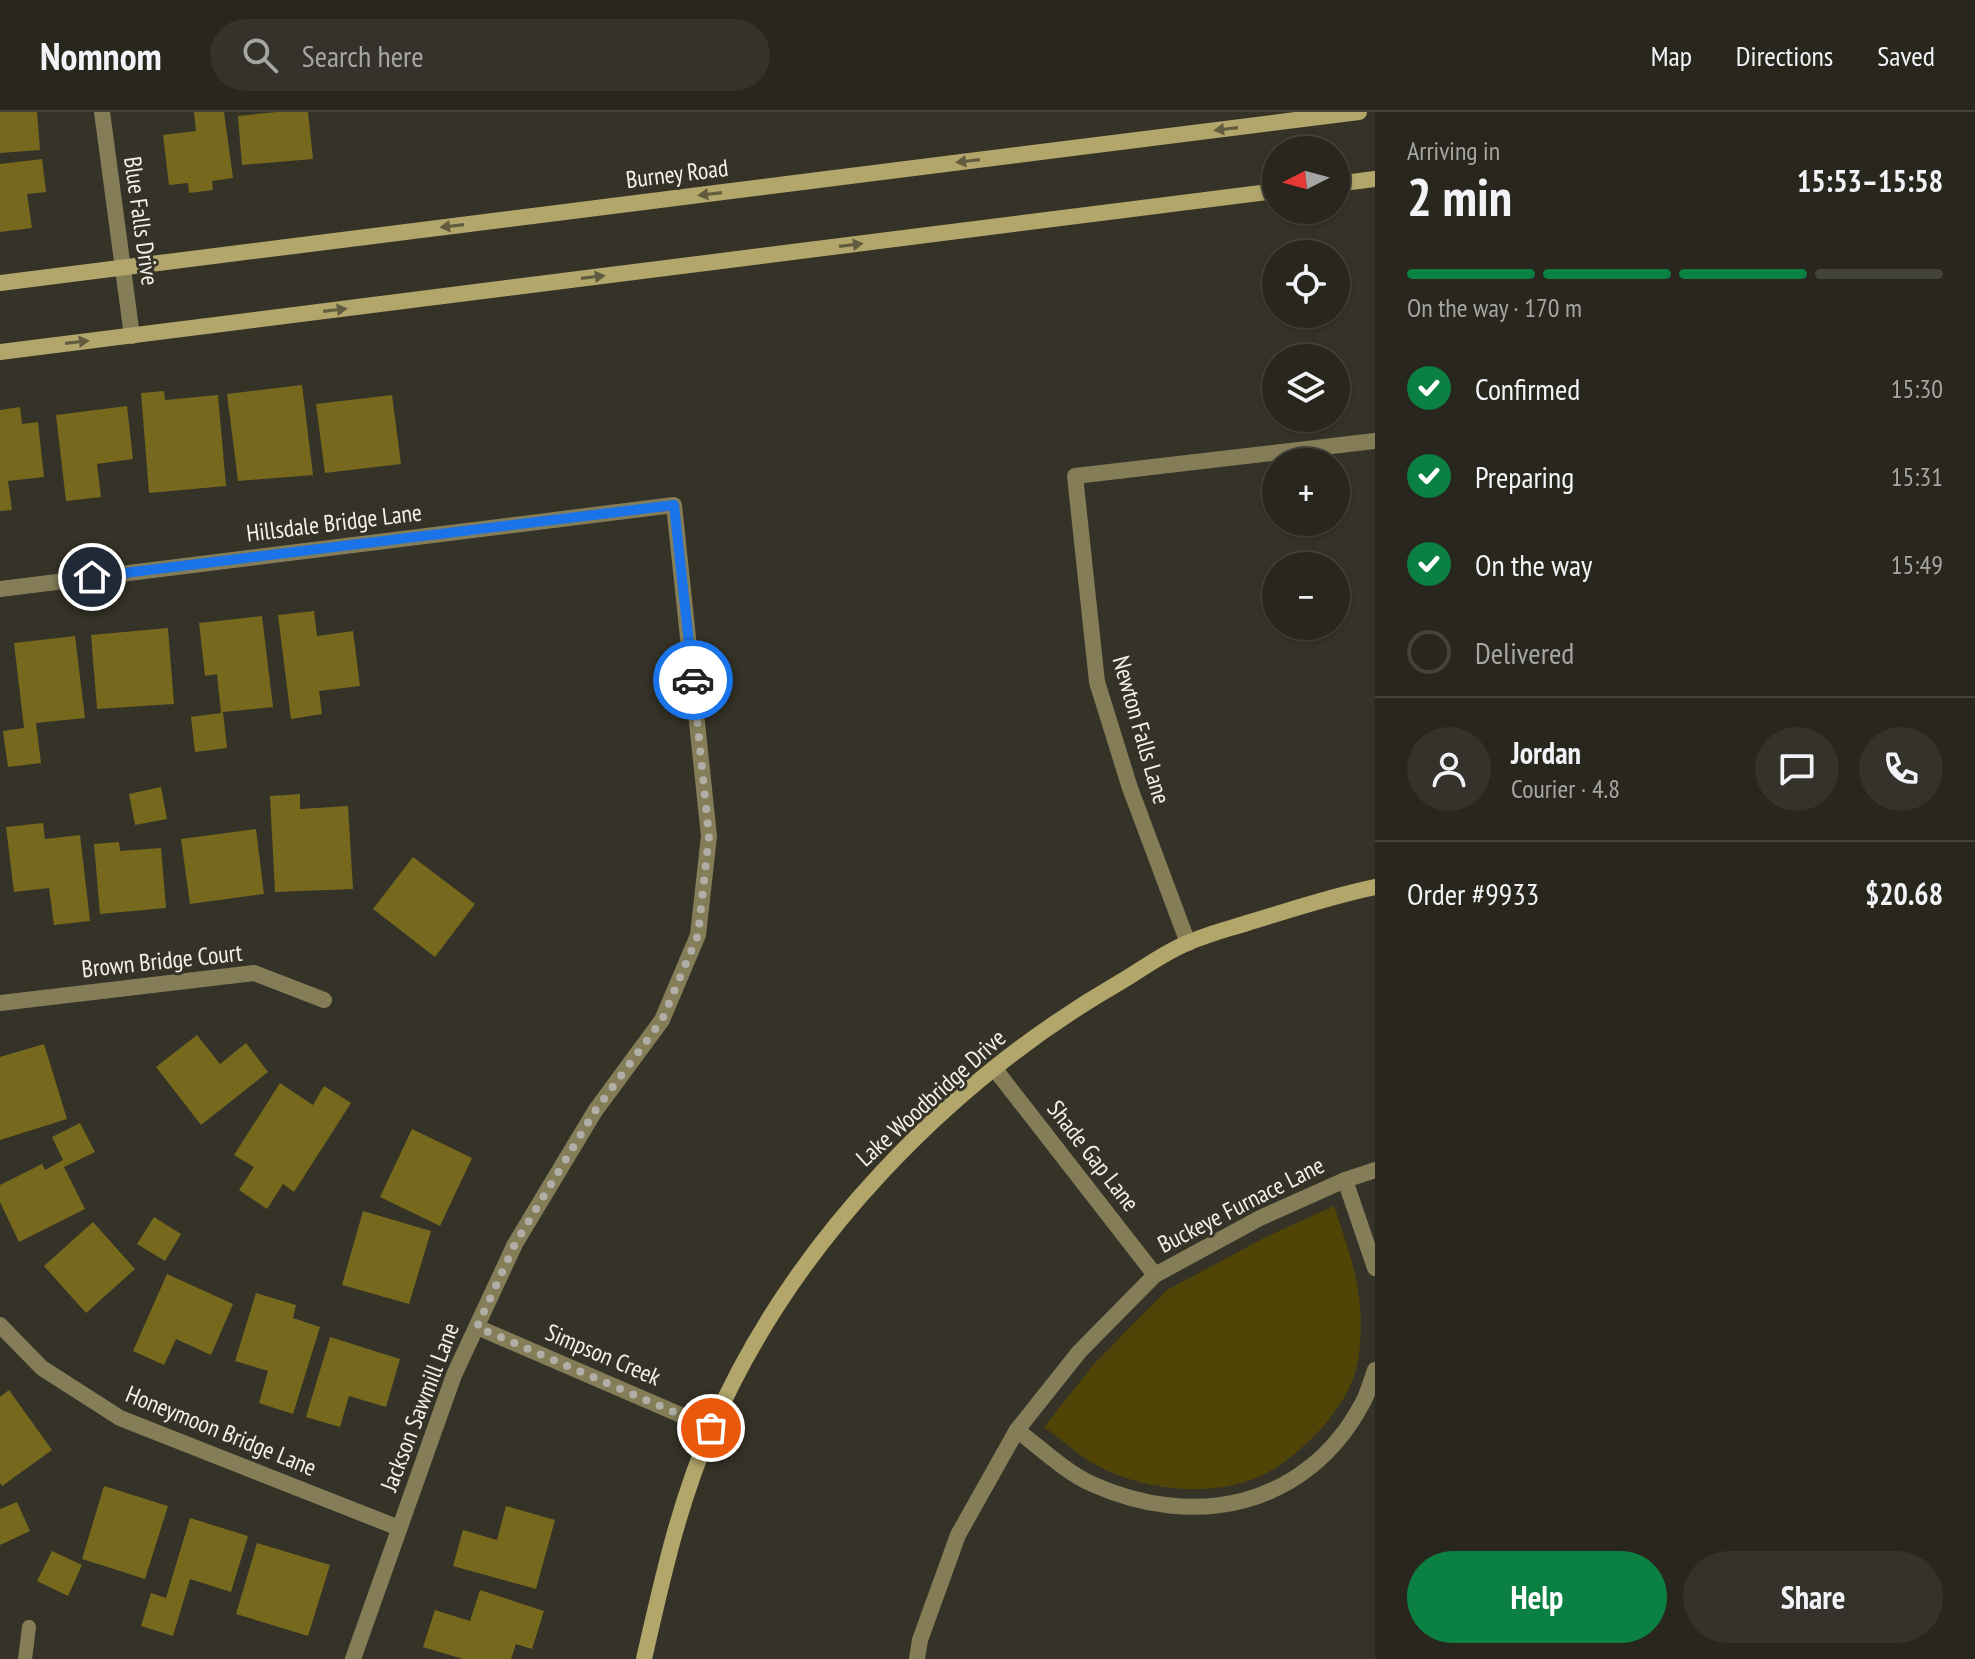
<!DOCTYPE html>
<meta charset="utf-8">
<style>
body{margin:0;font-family:"PT Sans Narrow",sans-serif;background:#34322a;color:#f1f3f6;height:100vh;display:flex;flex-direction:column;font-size:30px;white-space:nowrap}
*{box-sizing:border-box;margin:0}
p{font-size:26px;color:#a5a5a4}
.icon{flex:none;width:44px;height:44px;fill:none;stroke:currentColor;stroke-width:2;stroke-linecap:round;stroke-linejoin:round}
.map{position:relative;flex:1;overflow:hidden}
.panel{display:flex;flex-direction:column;background:#28261d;width:600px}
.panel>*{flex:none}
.needle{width:52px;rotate:264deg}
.buttons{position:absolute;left:1262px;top:24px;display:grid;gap:16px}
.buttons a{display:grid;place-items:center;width:88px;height:88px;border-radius:50%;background:#28261d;box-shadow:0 2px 6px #0004,0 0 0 2px #44433b;font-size:40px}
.pin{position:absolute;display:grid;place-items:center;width:68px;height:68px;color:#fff;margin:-34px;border:4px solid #fff;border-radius:50%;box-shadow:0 2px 8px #0007}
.courier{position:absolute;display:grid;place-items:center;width:80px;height:80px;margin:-40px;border:6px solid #1a73e8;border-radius:50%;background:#fff;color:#222;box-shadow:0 2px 10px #0007}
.summary em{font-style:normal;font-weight:800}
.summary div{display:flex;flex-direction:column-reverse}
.summary{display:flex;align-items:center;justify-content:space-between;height:136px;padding:0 32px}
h1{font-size:52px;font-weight:800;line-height:60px}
.bar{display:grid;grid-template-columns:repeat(4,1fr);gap:12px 8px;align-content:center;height:96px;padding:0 32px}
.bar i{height:10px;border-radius:6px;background:#44433b}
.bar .current{background:#0b8043}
.bar p{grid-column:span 4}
.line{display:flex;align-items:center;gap:20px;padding:0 32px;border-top:2px solid #44433b}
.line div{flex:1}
.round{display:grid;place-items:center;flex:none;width:84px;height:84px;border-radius:42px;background:#34322a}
ol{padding:0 32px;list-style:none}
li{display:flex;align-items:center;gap:24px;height:88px}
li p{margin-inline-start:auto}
li .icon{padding:8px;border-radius:50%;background:#0b8043;color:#fff;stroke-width:4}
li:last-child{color:#a5a5a4}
li i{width:44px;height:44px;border:4px solid #44433b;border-radius:50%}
.button{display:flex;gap:16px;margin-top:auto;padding:16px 32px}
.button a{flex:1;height:92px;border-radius:48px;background:#0b8043;color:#fff;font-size:32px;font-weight:800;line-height:92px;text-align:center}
.button a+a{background:#34322a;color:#f1f3f6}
header{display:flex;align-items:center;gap:48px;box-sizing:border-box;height:112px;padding:0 40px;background:#28261d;border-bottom:2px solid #44433b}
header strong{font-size:38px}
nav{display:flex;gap:44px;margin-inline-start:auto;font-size:28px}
.search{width:560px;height:72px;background:#34322a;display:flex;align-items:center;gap:20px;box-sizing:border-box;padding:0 28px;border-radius:44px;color:#a5a5a4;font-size:30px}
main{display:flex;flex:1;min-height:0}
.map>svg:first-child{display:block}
.green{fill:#504507}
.building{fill:#76681c}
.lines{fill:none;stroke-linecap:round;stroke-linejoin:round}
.lane{stroke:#847d58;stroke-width:14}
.street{stroke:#847d58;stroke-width:16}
.secondary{stroke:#b2a66b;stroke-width:16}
.oneway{fill:#615b3f}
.done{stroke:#b0aea6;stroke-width:8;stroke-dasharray:0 14.4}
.route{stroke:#1a73e8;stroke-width:10}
.labels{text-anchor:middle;stroke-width:6;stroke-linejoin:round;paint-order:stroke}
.street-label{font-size:24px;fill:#f3f1ea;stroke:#353327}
</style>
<header>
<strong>Nomnom</strong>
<div class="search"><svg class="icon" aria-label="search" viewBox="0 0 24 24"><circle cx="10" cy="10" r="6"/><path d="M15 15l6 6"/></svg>Search here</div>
<nav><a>Map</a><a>Directions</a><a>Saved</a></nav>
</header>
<main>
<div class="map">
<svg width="1375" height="1547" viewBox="0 0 1375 1547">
<rect width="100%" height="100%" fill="#353327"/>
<path class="green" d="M1334,1094C1352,1148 1366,1184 1359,1242C1356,1273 1334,1305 1312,1326C1296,1342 1279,1356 1258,1365C1210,1386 1143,1378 1098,1354C1079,1344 1061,1327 1044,1315L1094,1252L1167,1178L1268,1124Z"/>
<g class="building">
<polygon points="0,0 37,0 40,38 0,41"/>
<polygon points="194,0 224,0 233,66 212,69 213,78 189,81 188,71 169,73 163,23 196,19"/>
<polygon points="277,0 308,0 313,47 242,53 238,4"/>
<polygon points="42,47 46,80 27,82 32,116 0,120 0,52"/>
<polygon points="302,273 313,363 238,369 227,282"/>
<polygon points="164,279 165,288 218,283 226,374 149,381 141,281"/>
<polygon points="392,283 401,352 325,361 316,292"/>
<polygon points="127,294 133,347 97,352 101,385 66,389 56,303"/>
<polygon points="20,295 22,312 38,310 44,365 8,369 12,398 0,399 0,298"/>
<polygon points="314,499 317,524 353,519 360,574 319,579 322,602 291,607 278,503"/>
<polygon points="262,504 273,595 223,600 227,636 195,640 191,605 221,601 217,562 205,564 199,511"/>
<polygon points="168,516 174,592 97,597 91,523"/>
<polygon points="75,524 85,606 36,611 41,651 8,655 3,619 24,616 14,531"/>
<polygon points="161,675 167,707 135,713 129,682"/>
<polygon points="300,682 300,697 348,694 353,777 275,780 270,684"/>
<polygon points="43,711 45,727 80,723 90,809 54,813 49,776 14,780 6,715"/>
<polygon points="256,717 264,782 190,792 181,727"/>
<polygon points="119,730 120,739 161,736 166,796 100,802 94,732"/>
<polygon points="413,745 475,792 435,845 373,797"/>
<polygon points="197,923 220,952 246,931 268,960 201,1013 156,955"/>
<polygon points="44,932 67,1007 0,1028 0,945"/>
<polygon points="280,971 313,993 324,974 351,991 294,1080 283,1072 267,1097 239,1078 254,1055 234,1043"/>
<polygon points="80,1011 95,1040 64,1055 85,1097 19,1130 0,1090 0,1073 42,1052 45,1058 63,1048 52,1025"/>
<polygon points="412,1017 472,1046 440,1114 380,1085"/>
<polygon points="363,1099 431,1119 409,1192 342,1173"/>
<polygon points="154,1105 181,1122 165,1149 137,1132"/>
<polygon points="93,1110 135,1157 86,1201 44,1154"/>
<polygon points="167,1162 233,1192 211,1243 176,1227 164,1253 133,1239"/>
<polygon points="256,1181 296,1193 293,1206 320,1215 293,1302 259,1291 268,1259 235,1249"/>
<polygon points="330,1225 400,1247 386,1295 349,1284 340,1315 306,1305"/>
<polygon points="9,1278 52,1338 2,1374 0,1371 0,1285"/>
<polygon points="104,1374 168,1394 145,1467 82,1447"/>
<polygon points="17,1390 30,1419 0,1433 0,1397"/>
<polygon points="506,1394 555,1408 536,1477 453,1454 463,1418 497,1428"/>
<polygon points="190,1406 248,1424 231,1480 190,1467 173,1524 141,1514 151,1481 166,1486"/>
<polygon points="257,1431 330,1453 308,1524 236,1502"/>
<polygon points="52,1439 82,1453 68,1484 37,1469"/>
<polygon points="480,1478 544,1499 532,1537 516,1532 511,1547 463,1547 423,1535 435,1498 470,1509"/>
</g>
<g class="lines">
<polyline class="lane" points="25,1547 29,1515"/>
<g class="street">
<polyline points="102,0 132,224"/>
<polyline points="0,477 674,393 709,724 698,823 662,908 595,999 515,1132 454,1263 353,1547"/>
<polyline points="1188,831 1130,676 1097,570 1075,364 1375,329"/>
<polyline points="0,891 254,861 324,888"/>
<polyline points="994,956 1155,1163"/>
<polyline points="1345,1068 1375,1156"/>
<polyline points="0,1213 42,1256 120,1306 399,1416"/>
<polyline points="477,1215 711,1316"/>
<path d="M1017,1318C1039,1335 1067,1361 1092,1372C1194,1418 1306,1396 1362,1292C1368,1282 1371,1269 1375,1258"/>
<polyline points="917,1547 920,1528 958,1423 1017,1318 1079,1240 1155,1163 1260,1106 1345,1068 1375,1058"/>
</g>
<g class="secondary">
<polyline points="1336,72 1375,67"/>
<polyline points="0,171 1359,0"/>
<polyline points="0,240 1276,79"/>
<path d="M644,1547C662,1468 679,1390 712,1315C792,1131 948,969 1122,869C1144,856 1166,839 1190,830C1208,822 1228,817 1247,811C1290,798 1331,784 1375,775"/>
</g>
</g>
<defs><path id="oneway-solid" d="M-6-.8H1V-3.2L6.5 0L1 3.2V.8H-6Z" transform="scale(2)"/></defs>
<g class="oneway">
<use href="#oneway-solid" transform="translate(1226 17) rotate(173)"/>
<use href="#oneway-solid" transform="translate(968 49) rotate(173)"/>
<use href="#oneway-solid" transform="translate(710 82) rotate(173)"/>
<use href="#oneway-solid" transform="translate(452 114) rotate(173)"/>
<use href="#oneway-solid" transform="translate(851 133) rotate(-7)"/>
<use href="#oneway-solid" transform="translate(593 165) rotate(-7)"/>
<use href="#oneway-solid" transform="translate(335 198) rotate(-7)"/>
<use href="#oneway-solid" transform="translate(77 230) rotate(-7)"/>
</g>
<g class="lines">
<polyline class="done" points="693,568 709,724 698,823 662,908 595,999 515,1132 477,1215 711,1316"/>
<polyline class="route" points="92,465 674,393 693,568"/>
</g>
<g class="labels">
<g class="street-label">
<text transform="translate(677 62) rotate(-7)" y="8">Burney Road</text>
<text transform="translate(141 109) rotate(82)" y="8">Blue Falls Drive</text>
<text transform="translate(334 411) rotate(-7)" y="8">Hillsdale Bridge Lane</text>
<text transform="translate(1141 618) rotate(74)" y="8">Newton Falls Lane</text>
<text transform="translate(162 849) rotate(-6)" y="8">Brown Bridge Court</text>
<text transform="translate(931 986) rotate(-42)" y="8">Lake Woodbridge Drive</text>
<text transform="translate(1093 1044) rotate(52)" y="8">Shade Gap Lane</text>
<text transform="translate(1241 1093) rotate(-27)" y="8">Buckeye Furnace Lane</text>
<text transform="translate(603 1243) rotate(23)" y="8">Simpson Creek</text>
<text transform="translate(420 1295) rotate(-69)" y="8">Jackson Sawmill Lane</text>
<text transform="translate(221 1319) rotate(22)" y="8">Honeymoon Bridge Lane</text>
</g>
</g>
</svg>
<div class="buttons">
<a><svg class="needle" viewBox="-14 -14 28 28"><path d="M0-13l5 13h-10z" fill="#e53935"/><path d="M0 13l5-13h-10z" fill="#a5a5a4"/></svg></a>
<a><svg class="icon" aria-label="locate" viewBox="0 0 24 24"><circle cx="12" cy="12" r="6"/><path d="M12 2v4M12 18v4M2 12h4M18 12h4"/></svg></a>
<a><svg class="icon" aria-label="layers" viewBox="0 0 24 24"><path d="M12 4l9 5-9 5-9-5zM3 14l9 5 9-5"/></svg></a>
<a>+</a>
<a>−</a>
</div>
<div class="pin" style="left:711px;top:1316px;background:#ea580c"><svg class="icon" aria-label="bag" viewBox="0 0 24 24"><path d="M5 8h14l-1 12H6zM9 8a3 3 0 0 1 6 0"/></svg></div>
<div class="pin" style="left:92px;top:465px;background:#1f2937"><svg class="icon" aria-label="home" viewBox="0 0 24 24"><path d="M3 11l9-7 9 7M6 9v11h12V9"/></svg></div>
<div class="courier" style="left:693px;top:568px"><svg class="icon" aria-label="car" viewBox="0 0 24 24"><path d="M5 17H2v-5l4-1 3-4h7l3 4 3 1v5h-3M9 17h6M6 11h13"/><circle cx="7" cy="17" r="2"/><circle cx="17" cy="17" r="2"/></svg></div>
</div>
<section class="panel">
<div class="summary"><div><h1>2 min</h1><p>Arriving in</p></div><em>15:53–15:58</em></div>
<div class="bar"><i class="current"></i><i class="current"></i><i class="current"></i><i></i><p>On the way · 170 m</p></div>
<ol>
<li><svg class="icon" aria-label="check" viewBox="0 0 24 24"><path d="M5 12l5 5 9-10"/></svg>Confirmed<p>15:30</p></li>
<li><svg class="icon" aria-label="check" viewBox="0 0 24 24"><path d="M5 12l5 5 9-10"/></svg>Preparing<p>15:31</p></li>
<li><svg class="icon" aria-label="check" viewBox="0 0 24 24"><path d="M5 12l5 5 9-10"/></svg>On the way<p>15:49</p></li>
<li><i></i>Delivered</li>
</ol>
<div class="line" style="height:144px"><a class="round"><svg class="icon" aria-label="person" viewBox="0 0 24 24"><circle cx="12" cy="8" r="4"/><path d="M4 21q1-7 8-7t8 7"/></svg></a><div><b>Jordan</b><p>Courier · 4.8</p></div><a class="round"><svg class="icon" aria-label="chat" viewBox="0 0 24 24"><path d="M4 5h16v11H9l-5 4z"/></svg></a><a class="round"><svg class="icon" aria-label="phone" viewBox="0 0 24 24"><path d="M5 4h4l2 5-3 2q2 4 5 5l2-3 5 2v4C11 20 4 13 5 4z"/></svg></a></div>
<div class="line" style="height:104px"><div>Order #9933</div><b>$20.68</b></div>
<div class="button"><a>Help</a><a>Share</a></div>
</section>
</main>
